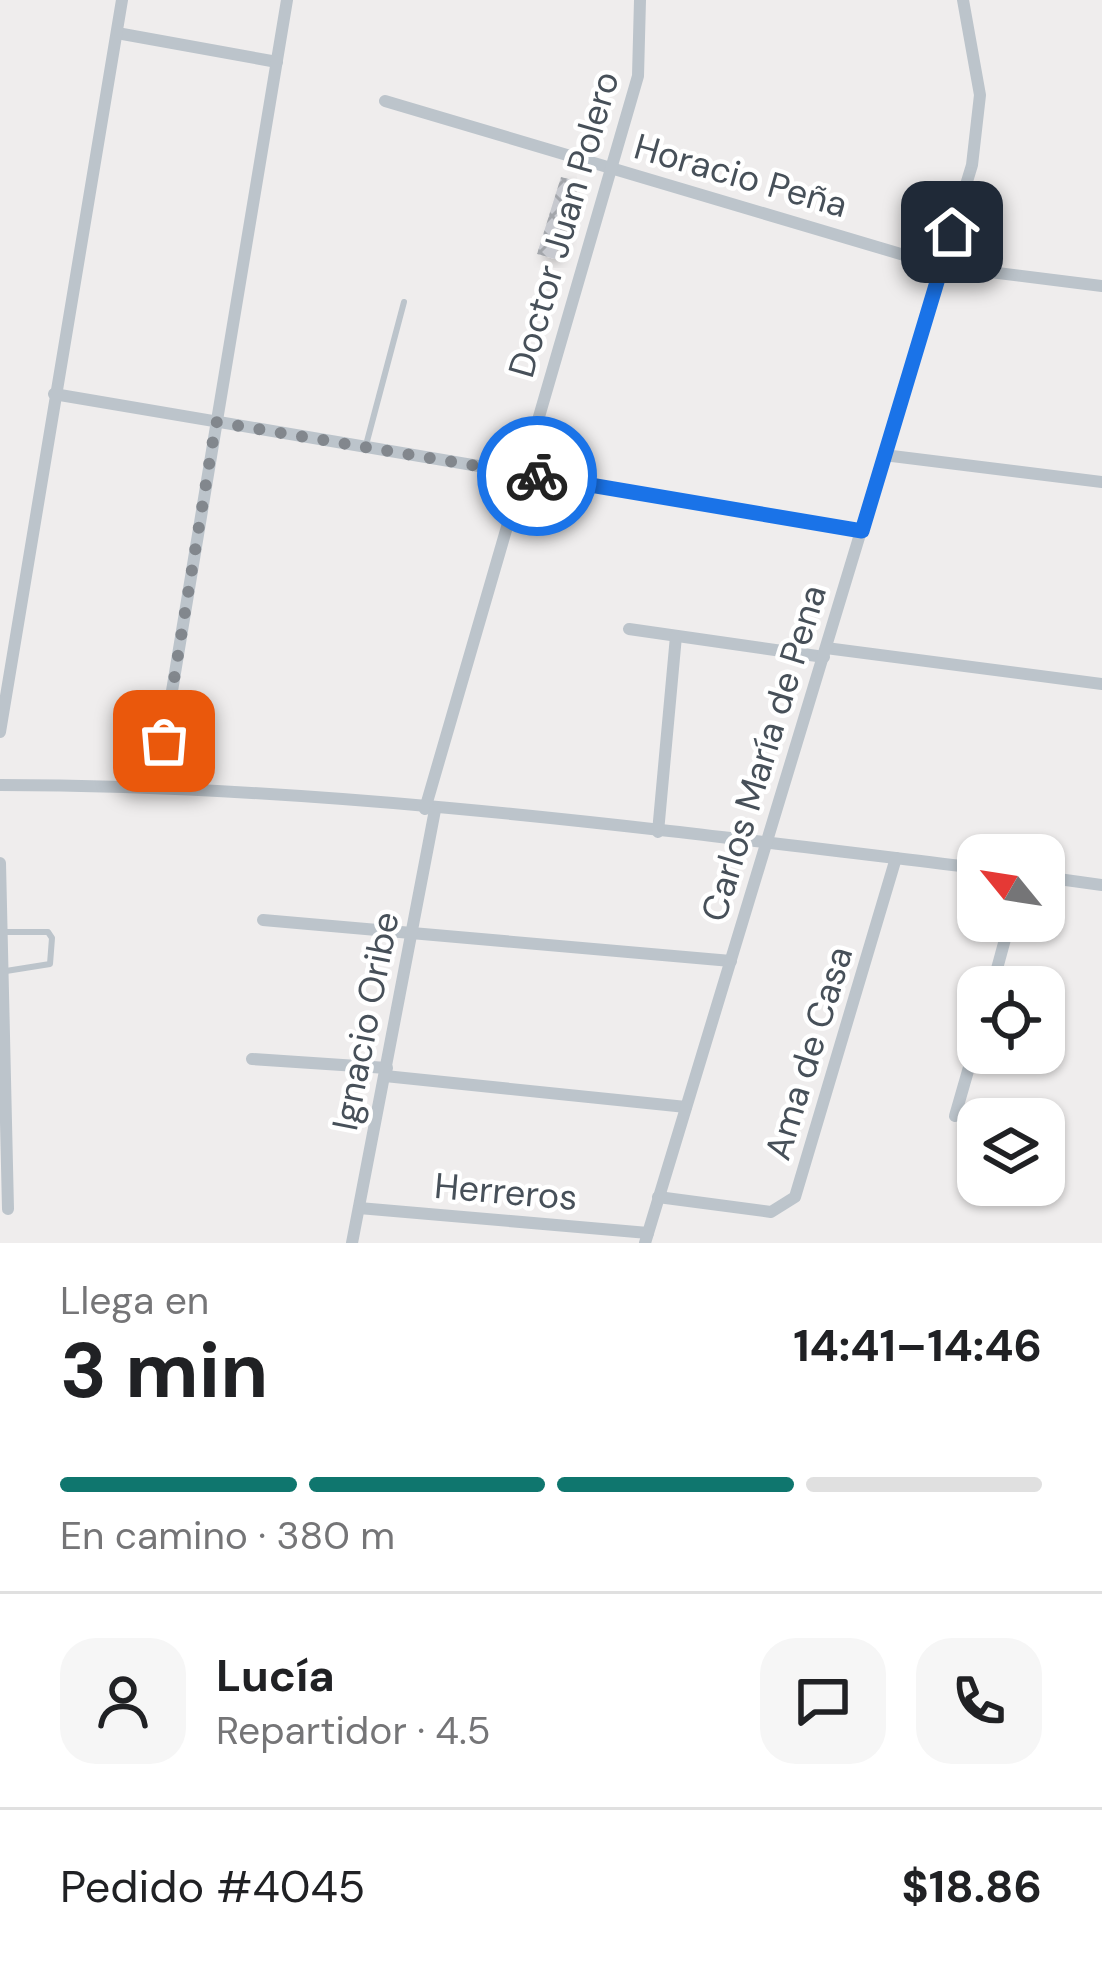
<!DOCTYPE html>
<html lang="es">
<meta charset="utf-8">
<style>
body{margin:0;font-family:"DM Sans",sans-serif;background:#f6f6f6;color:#202124;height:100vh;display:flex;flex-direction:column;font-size:45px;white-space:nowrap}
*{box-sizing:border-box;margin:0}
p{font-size:39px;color:#757577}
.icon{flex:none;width:66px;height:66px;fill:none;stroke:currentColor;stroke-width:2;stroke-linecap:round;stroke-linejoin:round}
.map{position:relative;height:1243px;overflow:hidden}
.panel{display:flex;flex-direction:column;background:#fff;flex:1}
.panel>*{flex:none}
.needle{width:78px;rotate:300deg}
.buttons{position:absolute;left:957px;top:834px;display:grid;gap:24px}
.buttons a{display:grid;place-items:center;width:108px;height:108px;border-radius:24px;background:#fff;box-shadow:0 3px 9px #0004;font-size:60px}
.pin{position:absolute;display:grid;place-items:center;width:102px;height:102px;color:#fff;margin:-51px;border-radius:24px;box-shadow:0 6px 18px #0006}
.courier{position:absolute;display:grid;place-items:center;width:120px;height:120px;margin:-60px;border:9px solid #1a73e8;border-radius:50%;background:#fff;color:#222;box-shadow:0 3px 15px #0007}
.summary em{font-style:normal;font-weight:700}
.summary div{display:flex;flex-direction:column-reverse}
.summary{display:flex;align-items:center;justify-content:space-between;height:204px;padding:0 60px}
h1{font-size:78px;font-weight:700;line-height:90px}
.bar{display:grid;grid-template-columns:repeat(4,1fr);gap:18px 12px;align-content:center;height:144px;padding:0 60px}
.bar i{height:15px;border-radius:9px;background:#e0e0e0}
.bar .on{background:#0f766e}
.bar p{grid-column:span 4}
.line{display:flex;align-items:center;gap:30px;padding:0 60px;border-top:3px solid #e0e0e0}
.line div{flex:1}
.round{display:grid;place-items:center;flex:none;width:126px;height:126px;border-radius:36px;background:#f6f6f6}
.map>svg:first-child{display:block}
.building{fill:url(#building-cross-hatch);filter:url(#shadow)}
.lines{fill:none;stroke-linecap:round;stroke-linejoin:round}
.lane{stroke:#bcc4cb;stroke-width:6}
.street{stroke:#bcc4cb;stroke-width:12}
.done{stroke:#82878d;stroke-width:12;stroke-dasharray:0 21.6}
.route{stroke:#1a73e8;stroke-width:15}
.labels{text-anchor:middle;stroke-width:9;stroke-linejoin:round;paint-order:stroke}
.street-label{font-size:36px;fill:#475059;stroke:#fff}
</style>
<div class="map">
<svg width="1102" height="1243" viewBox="0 0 1102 1243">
<defs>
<pattern id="building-cross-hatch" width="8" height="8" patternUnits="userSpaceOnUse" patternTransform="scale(3)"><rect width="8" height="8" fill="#c7c9cf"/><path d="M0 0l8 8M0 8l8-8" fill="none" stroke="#a3a6ab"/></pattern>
<filter id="shadow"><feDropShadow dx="5.5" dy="5.5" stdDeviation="6" flood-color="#0004"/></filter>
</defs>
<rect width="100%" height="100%" fill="#efeded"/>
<polygon class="building" points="561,177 573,180 555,259 537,254"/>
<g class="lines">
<g class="lane">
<polyline points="366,445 404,302"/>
<polyline points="2,932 48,932 52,938 50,964 6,971"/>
</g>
<g class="street">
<polyline points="117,33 277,62"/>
<polyline points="385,101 941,266 1102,286"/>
<polyline points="54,394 862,531"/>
<polyline points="884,455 1102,482"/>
<polyline points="629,629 824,657"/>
<polyline points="826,648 1102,684"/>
<polyline points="0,732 122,0"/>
<path d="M0,785C326,785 655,829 978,868"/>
<polyline points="156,787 287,0"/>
<polyline points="425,809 638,76 640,0"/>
<polyline points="658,832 676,636"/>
<polyline points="0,863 8,1209"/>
<polyline points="1044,877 1102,885"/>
<polyline points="263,920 731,961"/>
<polyline points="992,987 1010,921"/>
<polyline points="252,1059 387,1068"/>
<polyline points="385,1076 686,1107"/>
<polyline points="955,1116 978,1036"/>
<polyline points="658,1197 771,1212 795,1197 896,858"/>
<polyline points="359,1208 648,1233"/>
<polyline points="352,1243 435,810"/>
<polyline points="645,1243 972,165 980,95 963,0"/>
</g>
</g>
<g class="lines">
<polyline class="done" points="164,741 216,422 537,476"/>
<polyline class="route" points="537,476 862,531 952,232"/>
</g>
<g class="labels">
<g class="street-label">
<text transform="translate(741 175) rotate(16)" y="13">Horacio Peña</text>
<text transform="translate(563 224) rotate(-74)" y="13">Doctor Juan Polero</text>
<text transform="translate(763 753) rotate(-73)" y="13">Carlos María de Pena</text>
<text transform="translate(365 1021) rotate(-79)" y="13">Ignacio Oribe</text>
<text transform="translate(808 1053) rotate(-73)" y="13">Ama de Casa</text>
<text transform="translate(506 1191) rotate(5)" y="13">Herreros</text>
</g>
</g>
</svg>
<div class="buttons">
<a><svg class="needle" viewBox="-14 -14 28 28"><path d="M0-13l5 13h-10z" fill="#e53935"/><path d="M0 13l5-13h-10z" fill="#757577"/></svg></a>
<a><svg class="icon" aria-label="locate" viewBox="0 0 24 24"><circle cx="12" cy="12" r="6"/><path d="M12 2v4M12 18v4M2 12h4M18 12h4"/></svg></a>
<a><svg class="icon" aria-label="layers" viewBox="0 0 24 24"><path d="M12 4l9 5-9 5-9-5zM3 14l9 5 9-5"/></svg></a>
</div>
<div class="pin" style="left:164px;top:741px;background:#ea580c"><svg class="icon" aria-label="bag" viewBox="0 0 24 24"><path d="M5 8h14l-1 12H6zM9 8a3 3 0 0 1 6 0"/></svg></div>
<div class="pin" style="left:952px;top:232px;background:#1f2937"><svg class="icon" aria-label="home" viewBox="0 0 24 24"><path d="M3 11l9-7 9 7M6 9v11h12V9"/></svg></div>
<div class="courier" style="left:537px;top:476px"><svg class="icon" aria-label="bike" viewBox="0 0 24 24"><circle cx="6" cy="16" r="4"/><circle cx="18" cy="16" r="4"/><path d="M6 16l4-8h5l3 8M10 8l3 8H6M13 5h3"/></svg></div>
</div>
<section class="panel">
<div class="summary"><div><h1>3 min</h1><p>Llega en</p></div><em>14:41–14:46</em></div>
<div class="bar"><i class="on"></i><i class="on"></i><i class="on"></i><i></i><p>En camino · 380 m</p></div>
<div class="line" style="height:216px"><a class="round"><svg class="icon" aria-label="person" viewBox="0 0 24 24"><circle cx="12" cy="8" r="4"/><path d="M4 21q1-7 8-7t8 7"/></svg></a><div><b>Lucía</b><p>Repartidor · 4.5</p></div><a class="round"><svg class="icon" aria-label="chat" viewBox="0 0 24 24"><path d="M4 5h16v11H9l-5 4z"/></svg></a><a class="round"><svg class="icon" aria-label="phone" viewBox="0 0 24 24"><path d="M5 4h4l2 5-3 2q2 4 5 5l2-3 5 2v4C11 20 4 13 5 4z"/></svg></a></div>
<div class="line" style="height:156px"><div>Pedido #4045</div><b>$18.86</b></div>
</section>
